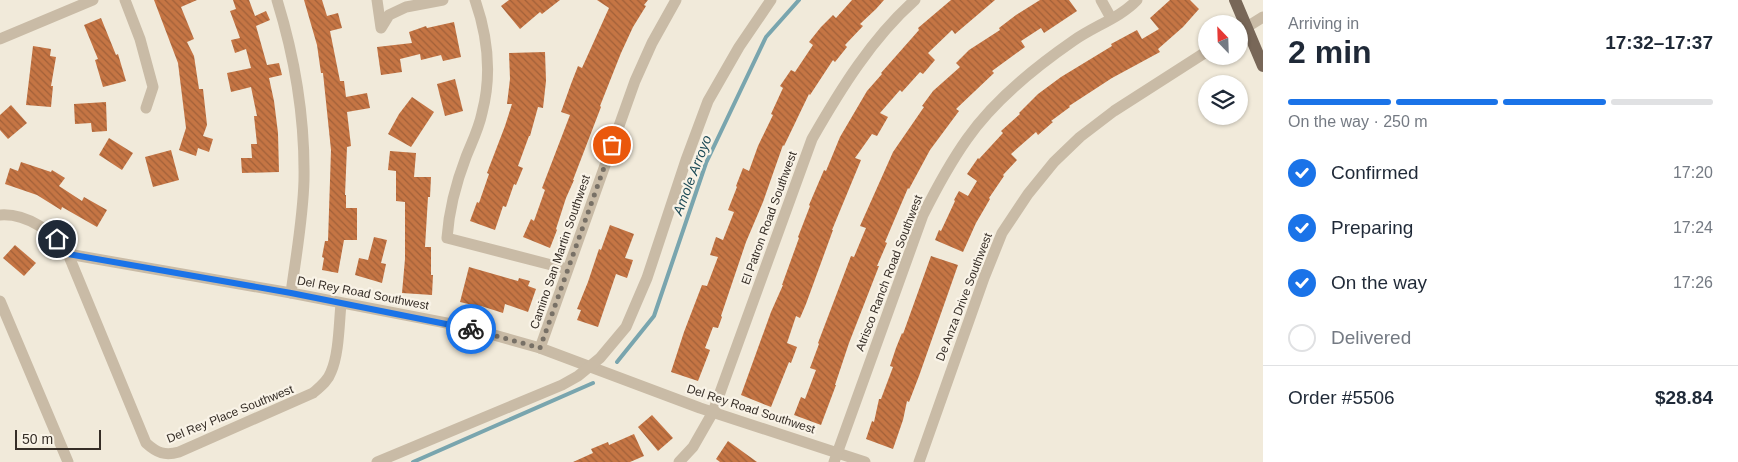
<!DOCTYPE html>
<meta charset="utf-8">
<style>
body{margin:0;font-family:Arial,sans-serif;background:#f2f2f3;color:#1f2937;height:100vh;display:flex;flex-direction:column;font-size:19px;white-space:nowrap}
*{box-sizing:border-box;margin:0}
p{font-size:16px;color:#747a83}
.icon{flex:none;width:28px;height:28px;fill:none;stroke:currentColor;stroke-width:2;stroke-linecap:round;stroke-linejoin:round}
.map{position:relative;flex:1;overflow:hidden}
.side{display:flex;flex-direction:column;background:#fff;width:475px}
.side>*{flex:none}
.needle{width:32px;rotate:337deg}
.tools{position:absolute;left:1198px;top:15px;display:grid;gap:10px}
.tools a{display:grid;place-items:center;width:50px;height:50px;border-radius:50%;background:#fff;box-shadow:0 1px 4px #0004;font-size:25px}
.scale{position:absolute;left:15px;bottom:12px;width:86px;box-sizing:border-box;padding-left:5px;border:2px solid #362e27;border-top:0;font-size:14px;line-height:18px;white-space:nowrap;color:#362e27;-webkit-text-stroke:4px #f9f3e7;paint-order:stroke}
.pin{position:absolute;display:grid;place-items:center;width:42px;height:42px;color:#fff;margin:-21px;border:2px solid #fff;border-radius:50%;box-shadow:0 1px 5px #0007}
.courier{position:absolute;display:grid;place-items:center;width:50px;height:50px;margin:-25px;border:4px solid #1a73e8;border-radius:50%;background:#fff;color:#222;box-shadow:0 1px 6px #0007}
.headline em{font-style:normal;font-weight:600}
.headline div{display:flex;flex-direction:column-reverse}
.headline{display:flex;align-items:center;justify-content:space-between;height:85px;padding:0 25px}
h1{font-size:32px;font-weight:600;line-height:38px}
.bar{display:grid;grid-template-columns:repeat(4,1fr);gap:8px 5px;align-content:center;height:60px;padding:0 25px}
.bar i{height:6px;border-radius:4px;background:#e0e1e3}
.bar .on{background:#1a73e8}
.bar p{grid-column:span 4}
.line{display:flex;align-items:center;gap:12px;padding:0 25px;border-top:1px solid #e0e1e3}
.line div{flex:1}
ol{padding:0 25px;list-style:none}
li{display:flex;align-items:center;gap:15px;height:55px}
li p{margin-inline-start:auto}
li .icon{padding:5px;border-radius:50%;background:#1a73e8;color:#fff;stroke-width:4}
li:last-child{color:#747a83}
li i{width:28px;height:28px;border:2px solid #e0e1e3;border-radius:50%}
main{display:flex;flex:1;min-height:0}
.map>svg:first-child{display:block}
.lines{fill:none;stroke-linecap:round;stroke-linejoin:round}
.stream{stroke:#79a5ae;stroke-width:4}
.building{fill:url(#building-back-hatch)}
.minor{stroke:#c9bba6;stroke-width:11}
.major{stroke:#786758;stroke-width:12}
.done{stroke:#777066;stroke-width:5;stroke-dasharray:0 9}
.route{stroke:#1a73e8;stroke-width:6}
.labels{text-anchor:middle;stroke-width:4.5;stroke-linejoin:round;paint-order:stroke}
.street-label{font-size:12px;fill:#362e27;stroke:#f9f3e7}
.water-label{font-size:14px;font-style:italic;fill:#1d4b57;stroke:#f9f3e7}
</style>
<main>
<div class="map">
<svg width="1263" height="462" viewBox="0 0 1263 462">
<defs>
<pattern id="building-back-hatch" width="6" height="6" patternUnits="userSpaceOnUse" patternTransform="scale(1.25)"><rect width="6" height="6" fill="#c57544"/><path d="M-1 5l2 2M0 0l6 6M5-1l2 2" fill="none" stroke="#a16039"/></pattern>
</defs>
<rect width="100%" height="100%" fill="#f1eada"/>
<g class="lines">
<g class="stream">
<polyline points="617,362 654,316 706,163 766,37 799,0"/>
<polyline points="413,462 593,383"/>
</g>
</g>
<g class="building">
<polygon points="154,0 197,0 181,7 194,39 187,42 194,56 199,89 203,89 207,125 203,136 213,139 209,152 198,148 196,156 179,150 186,128 178,63"/>
<polygon points="233,0 249,0 255,16 266,11 270,20 256,26 267,65 279,63 282,75 269,78 274,101 278,133 279,172 242,173 241,158 252,158 251,144 257,144 254,116 257,116 251,87 231,92 227,73 251,68 246,49 235,53 231,40 240,38 230,11 236,9"/>
<polygon points="304,0 322,0 327,16 338,13 342,28 330,31 340,81 344,81 346,97 367,93 370,108 347,112 351,146 347,147 345,195 346,195 346,208 357,208 357,240 344,240 338,273 322,270 324,258 322,257 325,241 328,241 331,150 323,73 321,73 317,45"/>
<polygon points="509,0 560,0 542,14 540,12 520,29 501,6"/>
<polygon points="597,0 648,0 644,5 646,6 633,27 621,53 600,106 601,107 573,180 574,180 566,198 556,229 557,230 550,248 523,237 531,219 534,221 545,190 542,188 570,115 561,112 571,84 578,66 582,68 609,8"/>
<polygon points="852,0 884,0 876,9 860,24 863,26 845,45 847,47 835,62 833,60 810,95 809,94 784,146 783,145 763,202 746,242 721,316 722,317 718,328 713,327 705,348 710,350 698,381 671,372 684,332 702,285 707,286 718,257 710,255 716,237 723,240 734,212 728,210 737,187 736,186 743,168 749,171 758,146 773,115 771,114 783,88 780,86 791,70 795,72 813,45 809,42 821,27 833,15 836,18"/>
<polygon points="951,0 995,0 955,34 952,30 928,53 935,60 923,74 920,72 902,92 900,90 880,113 888,117 877,136 872,134 855,158 861,160 832,230 833,230 806,304 800,318 796,316 787,343 797,347 791,363 789,362 771,407 741,395 771,312 783,285 782,285 799,238 798,237 810,206 809,205 824,170 826,171 840,137 867,91 882,74 881,73 919,30 918,28"/>
<polygon points="1040,0 1069,0 1077,11 1044,33 1041,28 1021,41 1025,47 992,71 994,73 956,109 959,111 930,150 909,189 908,188 899,209 885,242 887,243 877,266 879,266 849,343 835,385 836,385 821,425 794,415 801,397 805,399 816,370 810,368 819,344 818,343 851,256 854,257 866,228 860,226 893,152 924,107 922,106 933,91 960,67 956,63 969,50 1000,30 999,28 1016,15"/>
<polygon points="1170,0 1190,0 1199,9 1183,27 1158,49 1160,52 1112,78 1069,106 1070,107 1051,121 1053,122 1038,135 1036,132 1011,154 1017,160 1003,175 1004,176 989,198 990,199 976,223 963,252 935,240 939,230 941,231 955,201 954,200 959,191 968,196 977,181 967,174 978,158 979,159 1003,133 1001,131 1020,114 1019,113 1038,94 1061,77 1112,46 1111,44 1137,30 1142,39 1159,29 1150,18"/>
<polygon points="101,18 116,55 118,54 126,81 103,87 95,60 98,59 84,25"/>
<polygon points="454,22 461,57 443,61 441,55 421,60 420,54 400,59 402,72 381,75 377,47 412,43 409,32 426,26 427,28"/>
<polygon points="33,46 51,49 50,56 56,57 51,86 53,86 51,107 26,105"/>
<polygon points="545,52 546,81 543,108 538,107 530,136 529,136 518,166 523,168 516,185 514,184 506,207 503,206 495,230 470,221 477,202 479,203 489,174 487,173 505,126 512,104 507,104 510,79 509,53"/>
<polygon points="455,79 463,111 445,116 437,84"/>
<polygon points="412,97 434,112 411,147 388,134 399,114"/>
<polygon points="106,102 107,131 92,132 91,123 75,124 74,104"/>
<polygon points="11,105 27,123 8,139 0,130 0,115"/>
<polygon points="109,138 133,153 122,170 99,155"/>
<polygon points="171,150 179,180 153,187 145,157"/>
<polygon points="390,151 416,153 414,177 431,177 430,197 428,197 425,247 431,247 431,275 433,275 432,295 402,293 405,259 405,202 396,201 396,171 388,170"/>
<polygon points="21,162 51,172 52,170 65,178 59,186 82,201 84,197 107,210 97,227 62,207 61,210 37,195 5,184 10,168 18,171"/>
<polygon points="610,225 634,234 625,258 633,260 627,278 616,274 598,327 577,320 581,310 577,309 588,282 599,249 601,250"/>
<polygon points="374,237 387,240 381,263 386,264 382,283 355,275 359,258 368,260"/>
<polygon points="15,245 36,263 24,276 3,258"/>
<polygon points="931,256 958,265 919,376 909,402 907,401 903,420 893,449 866,439 872,421 874,422 879,399 881,399 893,367 890,366 896,348 902,333 903,334"/>
<polygon points="469,267 518,281 519,278 530,281 528,286 536,289 528,312 505,304 503,313 481,306 481,307 460,302"/>
<polygon points="652,415 673,438 658,451 638,427"/>
<polygon points="634,434 644,456 630,462 573,462 593,453 591,449 608,442 609,445"/>
<polygon points="728,441 757,462 720,462 716,459"/>
</g>
<g class="lines">
<g class="minor">
<polyline points="125,0 140,39 153,87 146,108"/>
<path d="M277,0C295,58 305,119 304,180C303,218 296,256 291,293"/>
<polyline points="377,0 381,28 389,15 406,7 443,0"/>
<path d="M475,0C488,37 492,75 482,113C479,128 472,142 466,157C456,183 449,210 447,238L567,269"/>
<polyline points="1101,0 1111,18"/>
<polyline points="1239,32 1263,17"/>
<polyline points="0,39 93,0"/>
<path d="M0,215C25,213 56,232 68,254L291,293L462,326L540,348L700,408L865,462"/>
<path d="M68,254L146,443C157,453 165,456 179,452L313,393C320,387 328,381 331,372C339,354 339,324 341,304"/>
<polyline points="0,301 68,462"/>
<polyline points="540,348 635,81 652,43 676,0"/>
<polyline points="377,462 562,385 578,376 600,358 626,327 647,278 686,160 708,101 739,47 771,0"/>
<path d="M679,462L693,447L713,412L812,139C840,90 872,38 915,0"/>
<path d="M834,462L923,215C936,189 950,163 967,139C994,100 1034,68 1073,41C1094,26 1120,18 1137,0"/>
<polyline points="919,462 984,278 1002,233 1028,194 1054,162 1080,137 1114,111 1206,52"/>
</g>
<polyline class="major" points="1235,0 1263,66"/>
</g>
<g class="lines">
<polyline class="done" points="471,329 540,348 612,145"/>
<polyline class="route" points="57,239 68,254 291,293 471,329"/>
</g>
<g class="labels">
<g class="street-label">
<text transform="translate(769 218) rotate(-70)" y="4">El Patron Road Southwest</text>
<text transform="translate(560 252) rotate(-71)" y="4">Camino San Martin Southwest</text>
<text transform="translate(889 273) rotate(-69)" y="4">Atrisco Ranch Road Southwest</text>
<text transform="translate(363 293) rotate(11)" y="4">Del Rey Road Southwest</text>
<text transform="translate(964 297) rotate(-69)" y="4">De Anza Drive Southwest</text>
<text transform="translate(751 409) rotate(18)" y="4">Del Rey Road Southwest</text>
<text transform="translate(230 414) rotate(-22)" y="4">Del Rey Place Southwest</text>
</g>
<g class="water-label">
<text transform="translate(692 175) rotate(-69)" y="5">Amole Arroyo</text>
</g>
</g>
</svg>
<div class="tools">
<a><svg class="needle" viewBox="-14 -14 28 28"><path d="M0-13l5 13h-10z" fill="#e53935"/><path d="M0 13l5-13h-10z" fill="#747a83"/></svg></a>
<a><svg class="icon" aria-label="layers" viewBox="0 0 24 24"><path d="M12 4l9 5-9 5-9-5zM3 14l9 5 9-5"/></svg></a>
</div>
<div class="scale">50 m</div>
<div class="pin" style="left:612px;top:145px;background:#ea580c"><svg class="icon" aria-label="bag" viewBox="0 0 24 24"><path d="M5 8h14l-1 12H6zM9 8a3 3 0 0 1 6 0"/></svg></div>
<div class="pin" style="left:57px;top:239px;background:#1f2937"><svg class="icon" aria-label="home" viewBox="0 0 24 24"><path d="M3 11l9-7 9 7M6 9v11h12V9"/></svg></div>
<div class="courier" style="left:471px;top:329px"><svg class="icon" aria-label="bike" viewBox="0 0 24 24"><circle cx="6" cy="16" r="4"/><circle cx="18" cy="16" r="4"/><path d="M6 16l4-8h5l3 8M10 8l3 8H6M13 5h3"/></svg></div>
</div>
<section class="side">
<div class="headline"><div><h1>2 min</h1><p>Arriving in</p></div><em>17:32–17:37</em></div>
<div class="bar"><i class="on"></i><i class="on"></i><i class="on"></i><i></i><p>On the way · 250 m</p></div>
<ol>
<li><svg class="icon" aria-label="check" viewBox="0 0 24 24"><path d="M5 12l5 5 9-10"/></svg>Confirmed<p>17:20</p></li>
<li><svg class="icon" aria-label="check" viewBox="0 0 24 24"><path d="M5 12l5 5 9-10"/></svg>Preparing<p>17:24</p></li>
<li><svg class="icon" aria-label="check" viewBox="0 0 24 24"><path d="M5 12l5 5 9-10"/></svg>On the way<p>17:26</p></li>
<li><i></i>Delivered</li>
</ol>
<div class="line" style="height:65px"><div>Order #5506</div><b>$28.84</b></div>
</section>
</main>
